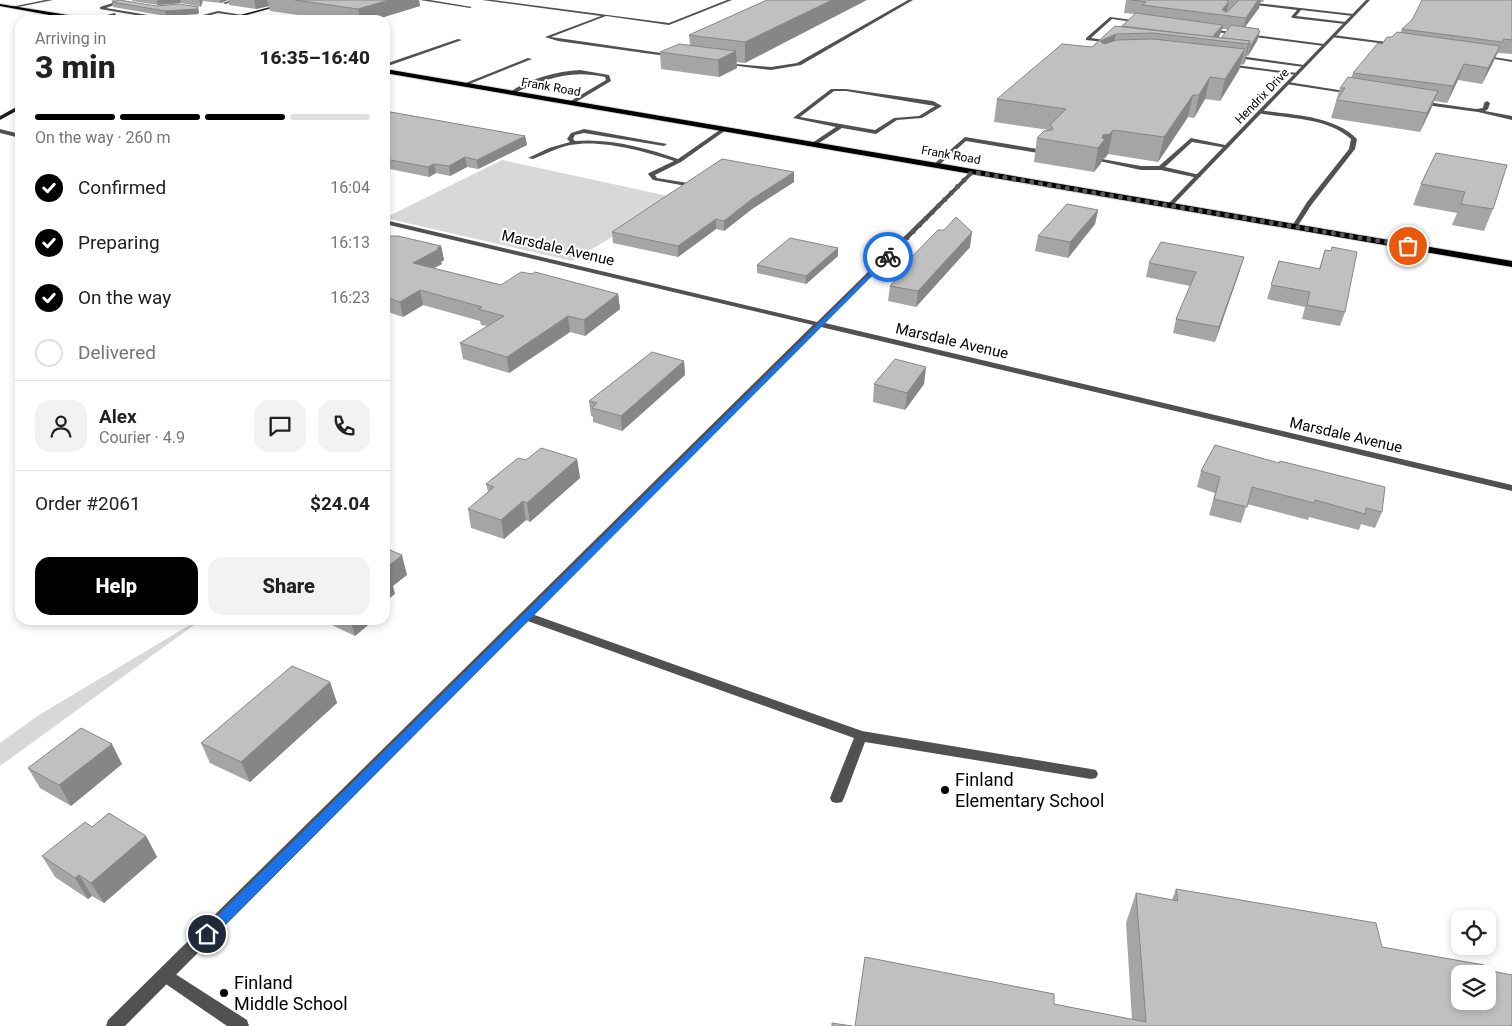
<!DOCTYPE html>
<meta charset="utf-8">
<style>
body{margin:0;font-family:Roboto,sans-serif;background:#f2f2f2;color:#222;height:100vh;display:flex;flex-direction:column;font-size:19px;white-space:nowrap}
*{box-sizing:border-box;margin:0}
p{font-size:16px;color:#767676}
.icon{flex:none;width:28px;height:28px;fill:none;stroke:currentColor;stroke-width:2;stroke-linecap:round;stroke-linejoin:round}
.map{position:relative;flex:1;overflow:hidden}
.panel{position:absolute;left:15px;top:15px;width:375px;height:610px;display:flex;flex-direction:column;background:#fff;border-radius:15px;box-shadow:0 2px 8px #0003}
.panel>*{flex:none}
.controls{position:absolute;left:1451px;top:910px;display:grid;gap:10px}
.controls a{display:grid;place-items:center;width:45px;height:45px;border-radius:10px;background:#fff;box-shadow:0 2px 8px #0003;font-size:25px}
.pin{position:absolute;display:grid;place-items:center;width:42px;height:42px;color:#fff;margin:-21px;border:2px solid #fff;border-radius:50%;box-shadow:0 1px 5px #0007}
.courier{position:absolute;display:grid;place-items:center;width:50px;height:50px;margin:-25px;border:4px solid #1a73e8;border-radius:50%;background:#fff;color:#222;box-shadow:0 1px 6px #0007}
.overview em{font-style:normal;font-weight:800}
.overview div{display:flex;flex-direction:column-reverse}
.overview{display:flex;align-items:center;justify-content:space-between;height:85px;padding:0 20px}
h1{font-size:32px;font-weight:800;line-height:38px}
.bar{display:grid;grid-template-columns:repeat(4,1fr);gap:8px 5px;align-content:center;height:60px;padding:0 20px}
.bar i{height:6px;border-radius:4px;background:#e0e0e0}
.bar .selected{background:#000}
.bar p{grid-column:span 4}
.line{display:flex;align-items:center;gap:12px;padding:0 20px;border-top:1px solid #e0e0e0}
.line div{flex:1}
.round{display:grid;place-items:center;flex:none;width:52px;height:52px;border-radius:15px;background:#f2f2f2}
ol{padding:0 20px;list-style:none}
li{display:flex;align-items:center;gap:15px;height:55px}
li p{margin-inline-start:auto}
li .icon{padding:5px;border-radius:50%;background:#000;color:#fff;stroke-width:4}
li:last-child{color:#767676}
li i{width:28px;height:28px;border:2px solid #e0e0e0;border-radius:50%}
.primary-button{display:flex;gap:10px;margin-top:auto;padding:10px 20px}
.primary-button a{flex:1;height:58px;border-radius:15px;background:#000;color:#fff;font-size:20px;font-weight:800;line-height:58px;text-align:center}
.primary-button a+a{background:#f2f2f2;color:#222}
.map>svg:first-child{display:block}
.green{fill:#d8d8d8}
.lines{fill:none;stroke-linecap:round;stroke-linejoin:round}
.primary-casing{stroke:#dbdbdb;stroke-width:2}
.service{fill:#515151;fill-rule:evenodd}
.minor{fill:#515151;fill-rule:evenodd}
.secondary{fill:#1e1e1e;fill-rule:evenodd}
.primary{fill:#000;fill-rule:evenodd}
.wall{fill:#a5a5a5;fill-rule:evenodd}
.shaded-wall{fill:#868686}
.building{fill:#c0c0c0;stroke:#868686;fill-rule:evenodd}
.route{fill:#1a73e8}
.done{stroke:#595959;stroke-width:5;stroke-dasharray:0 9}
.poi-dot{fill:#000;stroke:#fff;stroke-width:2}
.labels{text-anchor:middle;stroke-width:4;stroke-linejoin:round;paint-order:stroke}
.far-street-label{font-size:12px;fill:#000;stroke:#fff}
.street-label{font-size:15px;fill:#000;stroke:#fff}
.near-poi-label{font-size:18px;fill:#000;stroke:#fff;text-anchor:start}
</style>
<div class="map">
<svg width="1512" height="1026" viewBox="0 0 1512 1026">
<rect width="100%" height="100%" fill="#fff"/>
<g class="green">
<polygon points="502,160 677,198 572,261 385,218"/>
<polygon points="198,620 201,620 0,766 0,743 39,715"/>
</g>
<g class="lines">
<defs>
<g id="primary">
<polygon points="0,4 86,18 89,20 77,20 0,6"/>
<polygon points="385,69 1512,261 1512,267 385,73"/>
</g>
</defs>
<use href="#primary" class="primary-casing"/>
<g class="service">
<polygon points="111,0 122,2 106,8 166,18 199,16 218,11 242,15 240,16 218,13 199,18 165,20 100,9 100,7 116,2"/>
<polygon points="232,0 238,0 225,4 223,3"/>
<polygon points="420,0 430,0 472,7 470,8"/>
<polygon points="482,0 493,0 669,23 727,0 732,0 669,25 606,16 551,37 675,55 673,57 558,41 545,37 601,16"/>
<polygon points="908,0 913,0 801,65 771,70 722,64 724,63 771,67 797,63"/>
<polygon points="1247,2 1353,14 1355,15 1353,16 1301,10 1296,16 1346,22 1345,24 1293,18 1291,17 1297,10 1246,4"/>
<polygon points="115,13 116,15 94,20 87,20"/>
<polygon points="1110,17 1140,21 1142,22 1140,23 1112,19 1091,38 1111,41 1113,43 1086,40 1086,38"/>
<polygon points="1209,29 1324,44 1326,45 1324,46 1208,31"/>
<polygon points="1333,35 1394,43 1396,44 1394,45 1331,37"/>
<polygon points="458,39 462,40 385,67 385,64"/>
<polygon points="1232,55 1304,65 1306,66 1304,67 1230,57"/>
<polygon points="1481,55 1512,60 1512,62 1483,57"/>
<polygon points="528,58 532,59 467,85 463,84"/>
<polygon points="1228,64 1297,73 1299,74 1297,75 1226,66"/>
<path d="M580,70L609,75L611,81L571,105L569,102L606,80L605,77C569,69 546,79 514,93L510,92C529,79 557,71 580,70Z"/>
<polygon points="1288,82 1351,92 1353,93 1351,94 1286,84"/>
<path d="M831,89H846L933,101L942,106L922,118L897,120L876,134L842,128L816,145H812V143L836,127L793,118ZM834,91H846L935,106L919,116L894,118L875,130L800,117Z"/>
<polygon points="1420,101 1476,109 1483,108 1484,103 1487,101 1490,103 1488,109 1485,111 1512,116 1512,120 1478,112 1418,104"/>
<path d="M1260,110C1291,115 1334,115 1357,139L1355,149L1312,204L1297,227L1292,226L1307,202L1349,149L1351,139C1327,117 1289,119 1258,113Z"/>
<path d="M724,127L726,128V130L681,162L655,175L657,178L694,184L695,185L692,187L653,180L648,174L649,173L674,161C645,151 600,139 570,145C557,148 545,154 533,159L528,158L549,148L570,142L567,139L571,133L584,129L667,144L664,146L584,133L575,135L573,139L575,141C609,138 647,148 678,159Z"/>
<polygon points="965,137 1044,150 1047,152 1044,154 966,141 938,166 934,166 934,164"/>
<polygon points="1191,138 1230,146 1227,148 1192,142 1165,167 1200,175 1201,176 1198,178 1161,170 1141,170 1099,161 1102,159 1141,166 1159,166"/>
<polygon points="526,612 862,731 1091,769 1096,770 1098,774 1096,778 1091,779 865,742 844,798 842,802 837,803 832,802 830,798 854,738 522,619 520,616 522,613"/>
<polygon points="166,968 247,1020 249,1026 227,1026 160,980 158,975 160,970"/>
</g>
<g class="minor">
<polygon points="45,0 53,0 13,8 11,7"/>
<polygon points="1366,0 1370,0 1172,206 1168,206 1168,204"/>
<polygon points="0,129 20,134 20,138 0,133"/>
<polygon points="972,170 974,171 974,173 825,323 1512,485 1512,491 821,327 125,1026 106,1026 108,1020 813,325 385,224 385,220 817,322"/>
</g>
<g class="secondary">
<polygon points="296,0 302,0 228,20 221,20"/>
<polygon points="20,105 20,109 0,120 0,116"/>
</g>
<use href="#primary" class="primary"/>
</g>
<g class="wall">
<polygon points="132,0 228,0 221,3 203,1 201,7 181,3 158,5 132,1"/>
<polygon points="228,0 419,0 420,6 374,20 334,20 270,11 269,6 256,9 229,5"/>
<polygon points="767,0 745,63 736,62 737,68 719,77 661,69 660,52 690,45 689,35"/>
<path d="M1126,0H1264L1263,2H1260L1259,8L1245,27L1259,29V31H1260L1257,41L1248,56L1246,55L1245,62L1243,65L1241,64L1239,70L1220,101L1205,99L1194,118L1188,117L1158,162L1108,154L1105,158L1102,159L1101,163L1094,172L1034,162L1037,138L1049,130L994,122L997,99L1092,47L1122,26L1135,14L1124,13ZM1222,29H1228L1221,38H1218L1220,35Z"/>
<polygon points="1512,0 1512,54 1498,53 1496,56 1482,84 1458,80 1447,103 1434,101 1431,109 1420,132 1331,118 1340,88 1351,78 1353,73 1382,44 1392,37 1400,33 1402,29 1412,20"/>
<polygon points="112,2 199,12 198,14 166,16 113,7"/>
<polygon points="385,111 525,136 527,145 478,169 467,167 450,176 436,173 429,177 385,168"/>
<polygon points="1436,153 1493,209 1484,231 1452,225 1457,213 1413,205 1421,184"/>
<polygon points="794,182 752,209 724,231 716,229 678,257 613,243 612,232"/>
<polygon points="1098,210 1095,224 1068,258 1035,251 1038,236"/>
<polygon points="385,236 441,246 444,260 441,262 442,264 434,268 501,285 618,294 620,309 585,336 570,332 509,373 463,359 460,343 487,326 481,325 480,321 423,305 403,317 385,311"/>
<polygon points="970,247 916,307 888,301 890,286 898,277 899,270"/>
<polygon points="1325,250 1345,312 1340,326 1302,319 1305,307 1267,299 1279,261 1319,269"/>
<polygon points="838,256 806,284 757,273 757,265"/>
<polygon points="1149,263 1240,270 1215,342 1173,333 1176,319 1190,286 1146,277"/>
<polygon points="684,361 685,375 622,431 593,422 593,417 591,416 589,401"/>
<polygon points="926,367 924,384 905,410 873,402 874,384"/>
<polygon points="1215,445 1382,512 1375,528 1361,524 1359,530 1309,517 1308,520 1247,504 1241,523 1209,515 1215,493 1197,487 1201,471"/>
<polygon points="577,459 580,478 530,522 526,520 504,539 471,528 468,509 488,492 486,484 526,460"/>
<polygon points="321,620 374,620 355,636"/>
<polygon points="330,682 337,703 250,782 210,763 201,743"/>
<polygon points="122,764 71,806 40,788 28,768"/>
<polygon points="92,827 146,836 157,857 104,903 92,896 88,899 55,877 42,856"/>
<polygon points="1176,889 1382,947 1486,970 1512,1026 855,1026 1054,1004 1132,1020 1126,923 1136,893 1172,900"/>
</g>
<g class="shaded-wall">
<polygon points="157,0 180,0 181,3 158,5"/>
<polygon points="199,0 202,0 201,7"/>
<polygon points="220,0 228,0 221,3"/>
<polygon points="254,0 267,0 269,6 256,9"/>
<polygon points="389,0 419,0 420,6 374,20 360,20 358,9"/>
<polygon points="832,0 867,0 745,63 745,42"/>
<polygon points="1258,0 1261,0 1259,8 1242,31 1246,18"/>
<polygon points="1229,1 1226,15 1222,10"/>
<polygon points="198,7 199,12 198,14 166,16 165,11"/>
<polygon points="1223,25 1220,35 1216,41 1210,40"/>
<polygon points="1259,29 1258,35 1260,31 1257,41 1248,56 1251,45"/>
<polygon points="1116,34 1112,54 1100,41"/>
<polygon points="1250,41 1245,62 1243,65 1248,44"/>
<polygon points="1500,46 1494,61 1482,84 1488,68"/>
<polygon points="1245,49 1239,70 1220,101 1225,79"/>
<polygon points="736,51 737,68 719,77 718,60"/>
<polygon points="1464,64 1458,80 1447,103 1453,86"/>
<polygon points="1210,77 1205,99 1194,118 1199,95"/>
<polygon points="1438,91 1431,109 1420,132 1427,113"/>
<polygon points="1193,95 1188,117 1158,162 1164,137"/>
<polygon points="1113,130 1108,154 1105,158 1102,159 1101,163 1094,172 1098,148 1103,135"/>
<polygon points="525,136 527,145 478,169 477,160"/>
<polygon points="465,157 467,167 450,176 449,166"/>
<polygon points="434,164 436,173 429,177 428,167"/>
<polygon points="794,172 794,182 752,209 724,231 724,221 752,199"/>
<polygon points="1098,210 1095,224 1068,258 1070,242"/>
<polygon points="716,219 716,229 678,257 678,246"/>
<polygon points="972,232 970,247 916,307 918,291"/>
<polygon points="441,246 444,260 441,262 442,264 416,277 413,263"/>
<polygon points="838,248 838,256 806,284 806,276"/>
<polygon points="1244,257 1240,270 1215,342 1219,327"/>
<polygon points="420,290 423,305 403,317 400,302"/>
<polygon points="618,294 620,309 585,336 584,320"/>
<polygon points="568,316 570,332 509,373 507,357"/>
<polygon points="684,361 685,375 622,431 621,416"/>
<polygon points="926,367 924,384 905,410 907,393"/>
<polygon points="577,459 580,478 530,522 527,503"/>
<polygon points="523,501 526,520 504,539 501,520"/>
<polygon points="402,555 407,575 393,586 395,594 385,602 385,569"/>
<polygon points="350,620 374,620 355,636"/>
<polygon points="330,682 337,703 250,782 241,762"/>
<polygon points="112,744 122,764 71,806 59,785"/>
<polygon points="146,836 157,857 104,903 91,883"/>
<polygon points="79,875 92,896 88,899 75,878"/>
</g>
<g class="building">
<polygon points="119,0 156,6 179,4 198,7 197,9 165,11 112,2"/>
<polygon points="295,0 389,0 358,9"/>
<polygon points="767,0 832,0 745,42 689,35"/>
<polygon points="1131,0 1226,0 1229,1 1222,10 1227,12 1238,1 1237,0 1258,0 1246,18 1142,5 1146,2"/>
<polygon points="1422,0 1512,0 1512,40 1504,39 1502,42 1402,29 1412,20"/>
<polygon points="1136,13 1223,25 1212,37 1122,26"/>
<polygon points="1231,25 1259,29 1258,30 1260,31 1251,45 1249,44 1250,41 1221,38"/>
<polygon points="1115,26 1250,41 1248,44 1153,33 1116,34 1100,41 1104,44 1117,40 1153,39 1245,49 1225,79 1210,77 1199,95 1193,95 1164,137 1113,130 1110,134 1103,135 1102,138 1105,139 1098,148 1037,138 1044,131 1052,130 1053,128 1050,125 1066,109 997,99 1062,44 1092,47"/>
<polygon points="1397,32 1500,46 1488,68 1464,64 1453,86 1353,73 1378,43 1382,44 1387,37 1392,37"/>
<polygon points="679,44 736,51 718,60 660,52"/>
<polygon points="1348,77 1438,91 1427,113 1337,100 1345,88 1340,88"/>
<polygon points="385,111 525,136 477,160 465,157 449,166 434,164 428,167 385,159"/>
<polygon points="1436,153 1507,165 1493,209 1461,204 1465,192 1421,184"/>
<polygon points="722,159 794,172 752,199 724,221 716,219 678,246 612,232"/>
<polygon points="1067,204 1098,210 1070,242 1038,236"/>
<polygon points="956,217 972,232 918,291 890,286 904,271 899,270 938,230 944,230"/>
<polygon points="385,236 398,236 441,246 437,248 439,249 413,263 501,285 521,272 532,274 535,272 618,294 584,320 568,316 507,357 460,343 504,316 478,309 482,307 420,290 400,302 385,297"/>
<polygon points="790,238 838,248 806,276 757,265"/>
<polygon points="1161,242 1244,257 1219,327 1176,319 1196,272 1149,263"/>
<polygon points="1332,247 1357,252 1345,312 1307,305 1310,292 1271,285 1279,261 1320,269 1325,250 1331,251"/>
<polygon points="652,352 684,361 621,416 592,408 597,403 589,401"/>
<polygon points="895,359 926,367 907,393 874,384"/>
<polygon points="1215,445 1279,463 1280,461 1385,487 1382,512 1366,508 1365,514 1315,500 1314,503 1252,487 1247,507 1214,499 1220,477 1201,471"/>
<polygon points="541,448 577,459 527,503 523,501 501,520 468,509 494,487 486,484 518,458 526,460"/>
<polygon points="385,548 402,555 385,569"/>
<polygon points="385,573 390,575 385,578"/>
<polygon points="292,666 330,682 241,762 201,743"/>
<polygon points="81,728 112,744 59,785 28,768"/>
<polygon points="109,813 146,836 91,883 79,875 75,878 42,856 85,822 92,827"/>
<path d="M1176,889L1376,923L1382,947L1484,965L1486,970L1512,975V1026H855L865,957L1054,994V1004L1146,1022L1136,893L1178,901ZM1460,974H1488V1001H1460Z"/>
<polygon points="832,1023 852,1026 832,1026"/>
</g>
<polygon class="route" points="888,255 890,258 212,938 207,940 203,938 201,934 203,930"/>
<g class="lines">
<polyline class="done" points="888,257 972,172 1408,246"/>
</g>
<g class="poi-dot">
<circle cx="945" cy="790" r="5"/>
<circle cx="224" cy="993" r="5"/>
</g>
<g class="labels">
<g class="far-street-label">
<text transform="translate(551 87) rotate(10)" y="4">Frank Road</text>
<text transform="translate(1262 96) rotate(-46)" y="4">Hendrix Drive</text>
<text transform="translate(951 155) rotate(10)" y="4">Frank Road</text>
</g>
<g class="street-label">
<text transform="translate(558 248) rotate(13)" y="5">Marsdale Avenue</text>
<text transform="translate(952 341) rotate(13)" y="5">Marsdale Avenue</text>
<text transform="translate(1346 435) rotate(13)" y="5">Marsdale Avenue</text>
</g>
<g class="near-poi-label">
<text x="955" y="786">Finland<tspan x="955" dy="21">Elementary School</tspan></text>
<text x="234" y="989">Finland<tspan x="234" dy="21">Middle School</tspan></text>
</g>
</g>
</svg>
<div class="controls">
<a><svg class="icon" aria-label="locate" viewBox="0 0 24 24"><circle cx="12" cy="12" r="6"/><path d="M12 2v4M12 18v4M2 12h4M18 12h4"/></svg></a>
<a><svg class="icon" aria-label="layers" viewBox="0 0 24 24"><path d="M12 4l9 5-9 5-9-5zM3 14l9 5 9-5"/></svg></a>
</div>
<div class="pin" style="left:1408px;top:246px;background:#ea580c"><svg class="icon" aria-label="bag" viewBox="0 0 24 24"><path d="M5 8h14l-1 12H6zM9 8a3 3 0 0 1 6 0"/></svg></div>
<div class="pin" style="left:207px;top:934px;background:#1f2937"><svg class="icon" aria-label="home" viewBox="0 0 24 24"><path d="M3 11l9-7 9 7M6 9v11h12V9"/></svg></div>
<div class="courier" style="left:888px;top:257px"><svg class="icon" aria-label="bike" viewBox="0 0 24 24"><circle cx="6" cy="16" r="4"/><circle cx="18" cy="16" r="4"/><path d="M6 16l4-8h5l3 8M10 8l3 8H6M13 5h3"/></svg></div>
<section class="panel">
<div class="overview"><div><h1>3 min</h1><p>Arriving in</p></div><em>16:35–16:40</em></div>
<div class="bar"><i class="selected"></i><i class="selected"></i><i class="selected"></i><i></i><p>On the way · 260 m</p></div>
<ol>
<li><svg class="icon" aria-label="check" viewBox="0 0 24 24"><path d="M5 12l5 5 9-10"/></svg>Confirmed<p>16:04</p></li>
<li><svg class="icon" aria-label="check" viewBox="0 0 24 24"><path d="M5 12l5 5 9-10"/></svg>Preparing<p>16:13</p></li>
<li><svg class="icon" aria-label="check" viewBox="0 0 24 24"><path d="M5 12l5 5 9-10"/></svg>On the way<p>16:23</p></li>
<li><i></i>Delivered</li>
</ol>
<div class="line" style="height:90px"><a class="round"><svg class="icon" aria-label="person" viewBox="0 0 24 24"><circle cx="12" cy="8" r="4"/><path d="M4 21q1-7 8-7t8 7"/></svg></a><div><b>Alex</b><p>Courier · 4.9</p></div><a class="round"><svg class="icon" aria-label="chat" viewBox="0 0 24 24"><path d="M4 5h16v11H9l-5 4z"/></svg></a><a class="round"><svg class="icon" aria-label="phone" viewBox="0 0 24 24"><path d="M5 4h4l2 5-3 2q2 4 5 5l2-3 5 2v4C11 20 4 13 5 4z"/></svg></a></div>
<div class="line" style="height:65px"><div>Order #2061</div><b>$24.04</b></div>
<div class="primary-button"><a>Help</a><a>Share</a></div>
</section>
</div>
